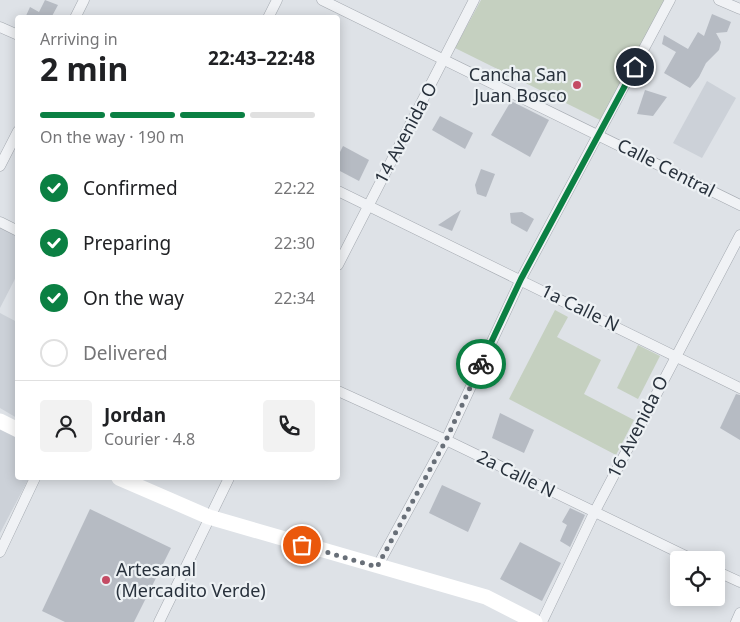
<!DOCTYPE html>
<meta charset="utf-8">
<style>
body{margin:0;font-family:"Noto Sans",sans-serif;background:#f2f2f2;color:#202124;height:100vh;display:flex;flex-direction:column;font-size:19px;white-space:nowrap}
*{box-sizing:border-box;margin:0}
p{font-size:16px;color:#757577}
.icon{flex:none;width:28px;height:28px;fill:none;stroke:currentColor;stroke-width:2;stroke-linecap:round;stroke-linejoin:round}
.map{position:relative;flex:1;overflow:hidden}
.sheet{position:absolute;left:15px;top:15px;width:325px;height:465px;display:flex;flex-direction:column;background:#fff;border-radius:5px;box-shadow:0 2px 12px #0003}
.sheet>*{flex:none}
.tools{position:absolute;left:670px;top:551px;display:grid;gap:10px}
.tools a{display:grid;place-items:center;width:55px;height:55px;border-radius:5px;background:#fff;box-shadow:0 2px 12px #0003;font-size:25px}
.pin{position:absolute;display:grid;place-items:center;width:42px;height:42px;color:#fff;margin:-21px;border:2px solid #fff;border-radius:50%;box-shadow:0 1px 5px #0007}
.courier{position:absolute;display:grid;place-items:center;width:50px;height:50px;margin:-25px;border:4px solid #0b8043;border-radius:50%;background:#fff;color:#222;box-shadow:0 1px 6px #0007}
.overview em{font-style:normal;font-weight:700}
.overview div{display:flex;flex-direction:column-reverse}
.overview{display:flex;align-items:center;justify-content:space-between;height:85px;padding:0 25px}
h1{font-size:32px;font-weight:700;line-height:38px}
.bar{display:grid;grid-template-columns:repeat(4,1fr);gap:8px 5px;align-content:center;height:60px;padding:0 25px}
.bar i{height:6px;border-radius:4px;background:#e0e0e0}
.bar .on{background:#0b8043}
.bar p{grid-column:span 4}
.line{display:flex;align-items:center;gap:12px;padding:0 25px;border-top:1px solid #e0e0e0}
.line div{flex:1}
.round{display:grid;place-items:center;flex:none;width:52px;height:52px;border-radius:5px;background:#f2f2f2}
ol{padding:0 25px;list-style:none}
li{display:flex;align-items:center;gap:15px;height:55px}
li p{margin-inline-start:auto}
li .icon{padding:5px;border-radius:50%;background:#0b8043;color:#fff;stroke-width:4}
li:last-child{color:#757577}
li i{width:28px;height:28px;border:2px solid #e0e0e0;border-radius:50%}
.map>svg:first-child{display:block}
.built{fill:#ccd1d8}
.green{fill:#c5d0c0}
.building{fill:#b6bbc3}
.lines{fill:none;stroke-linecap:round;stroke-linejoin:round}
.street-casing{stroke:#a4a9b0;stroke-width:11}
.street{stroke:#f0f2f5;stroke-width:10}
.secondary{stroke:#fff;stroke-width:15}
.done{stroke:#686f78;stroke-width:5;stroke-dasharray:0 9}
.route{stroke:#0b8043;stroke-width:6}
.poi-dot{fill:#c44b64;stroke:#edf1f4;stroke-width:2}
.labels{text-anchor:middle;stroke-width:4.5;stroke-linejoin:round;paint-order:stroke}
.poi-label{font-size:18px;fill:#28313c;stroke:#edf1f4;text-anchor:end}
.street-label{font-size:18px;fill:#28313c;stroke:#edf1f4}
</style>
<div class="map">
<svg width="740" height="622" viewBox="0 0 740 622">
<rect width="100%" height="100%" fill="#dee2e7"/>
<g class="built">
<polygon points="707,81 736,98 702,158 673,143"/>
<polygon points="0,226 18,235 17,275 0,308"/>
<polygon points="0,313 17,322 17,418 0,408"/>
<polygon points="0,428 17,437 18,478 29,478 0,533"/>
</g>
<g class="green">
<polygon points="481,0 670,0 604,122 455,48"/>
<polygon points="555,310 568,317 557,337 601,360 584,394 634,420 616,455 509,399"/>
<polygon points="638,345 660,356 638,399 617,388"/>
</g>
<g class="building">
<polygon points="45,0 58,5 51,18 25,18 30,7 39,12"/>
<polygon points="712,14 731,22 727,32 716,33 721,42 719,50 706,63 699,77 690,88 664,73 676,52 662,44 664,35 688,49 698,32 704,36"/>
<polygon points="645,90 667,97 653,116 637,114"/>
<polygon points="511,101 549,120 530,157 491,135"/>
<polygon points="440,116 473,133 465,149 432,130"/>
<polygon points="343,146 369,160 359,181 338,170 338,156"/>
<polygon points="481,169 495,174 486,197 477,194 475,185"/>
<polygon points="461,210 452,231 438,225"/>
<polygon points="522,212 534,219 527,232 511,223 510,213"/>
<polygon points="736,394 740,395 740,440 720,428"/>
<polygon points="500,413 534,430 524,453 492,438"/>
<polygon points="442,485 481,503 468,532 429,513"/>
<polygon points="570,508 585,515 570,547 560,541 567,525 562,522"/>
<polygon points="90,509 171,548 134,622 65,622 42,611"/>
<polygon points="520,542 561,563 542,601 500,579"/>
</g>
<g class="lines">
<defs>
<g id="street">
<polyline points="322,0 740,205"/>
<polyline points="719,0 740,9"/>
<polyline points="75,18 84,0"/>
<polyline points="268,18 277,0"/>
<polyline points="0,27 18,35"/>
<polyline points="0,166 18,131"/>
<polyline points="338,191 740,388"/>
<polyline points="0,222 18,231"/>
<polyline points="338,265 474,0"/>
<polyline points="338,391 446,440 694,560"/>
<polyline points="0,552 35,478"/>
<polyline points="377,567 446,440 521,279 670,0"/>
<polyline points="716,571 740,582"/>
<polyline points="159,622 229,478"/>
<polyline points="542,622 594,513 740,235"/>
<polyline points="736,622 740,613"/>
</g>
</defs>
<use href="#street" class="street-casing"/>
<use href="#street" class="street"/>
<g class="secondary">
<polyline points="0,421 18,430"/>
<polyline points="119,478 209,517 486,597 535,622"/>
</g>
</g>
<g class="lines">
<polyline class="done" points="302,545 377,567 446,440 481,364"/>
<polyline class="route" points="481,364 521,279 635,67"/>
</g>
<g class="poi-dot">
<circle cx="577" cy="85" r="5"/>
<circle cx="106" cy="580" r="5"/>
</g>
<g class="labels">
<g class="poi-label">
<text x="567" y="81">Cancha San<tspan x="567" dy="21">Juan Bosco</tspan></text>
<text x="116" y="576" text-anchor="start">Artesanal<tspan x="116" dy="21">(Mercadito Verde)</tspan></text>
</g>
<g class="street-label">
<text transform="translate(406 133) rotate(-62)" y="6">14 Avenida O</text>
<text transform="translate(666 168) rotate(27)" y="6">Calle Central</text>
<text transform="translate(580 308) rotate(26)" y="6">1a Calle N</text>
<text transform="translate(638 427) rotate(-63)" y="6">16 Avenida O</text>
<text transform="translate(516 474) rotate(26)" y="6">2a Calle N</text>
</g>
</g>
</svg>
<div class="tools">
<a><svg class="icon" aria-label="locate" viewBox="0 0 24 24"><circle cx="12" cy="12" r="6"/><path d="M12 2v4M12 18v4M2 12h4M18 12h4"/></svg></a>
</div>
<div class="pin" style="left:302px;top:545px;background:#ea580c"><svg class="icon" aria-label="bag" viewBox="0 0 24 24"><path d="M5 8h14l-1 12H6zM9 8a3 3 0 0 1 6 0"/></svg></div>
<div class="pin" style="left:635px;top:67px;background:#1f2937"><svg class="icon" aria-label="home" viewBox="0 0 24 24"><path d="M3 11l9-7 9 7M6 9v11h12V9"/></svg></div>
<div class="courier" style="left:481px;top:364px"><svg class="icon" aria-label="bike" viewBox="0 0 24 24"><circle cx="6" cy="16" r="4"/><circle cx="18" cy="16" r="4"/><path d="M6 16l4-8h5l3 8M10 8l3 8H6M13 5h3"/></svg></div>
<section class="sheet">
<div class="overview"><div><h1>2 min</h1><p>Arriving in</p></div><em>22:43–22:48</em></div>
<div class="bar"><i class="on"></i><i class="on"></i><i class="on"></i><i></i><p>On the way · 190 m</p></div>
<ol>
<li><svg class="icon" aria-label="check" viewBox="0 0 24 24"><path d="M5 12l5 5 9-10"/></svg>Confirmed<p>22:22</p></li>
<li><svg class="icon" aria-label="check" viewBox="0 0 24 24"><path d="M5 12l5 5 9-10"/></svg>Preparing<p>22:30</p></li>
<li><svg class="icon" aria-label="check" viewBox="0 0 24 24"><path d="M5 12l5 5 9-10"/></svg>On the way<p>22:34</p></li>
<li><i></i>Delivered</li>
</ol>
<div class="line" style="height:90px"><a class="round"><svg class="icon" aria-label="person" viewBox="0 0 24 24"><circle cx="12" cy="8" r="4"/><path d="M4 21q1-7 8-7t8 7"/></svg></a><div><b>Jordan</b><p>Courier · 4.8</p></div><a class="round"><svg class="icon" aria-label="phone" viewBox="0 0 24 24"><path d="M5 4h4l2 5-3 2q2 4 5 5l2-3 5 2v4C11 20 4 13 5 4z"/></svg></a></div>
</section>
</div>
